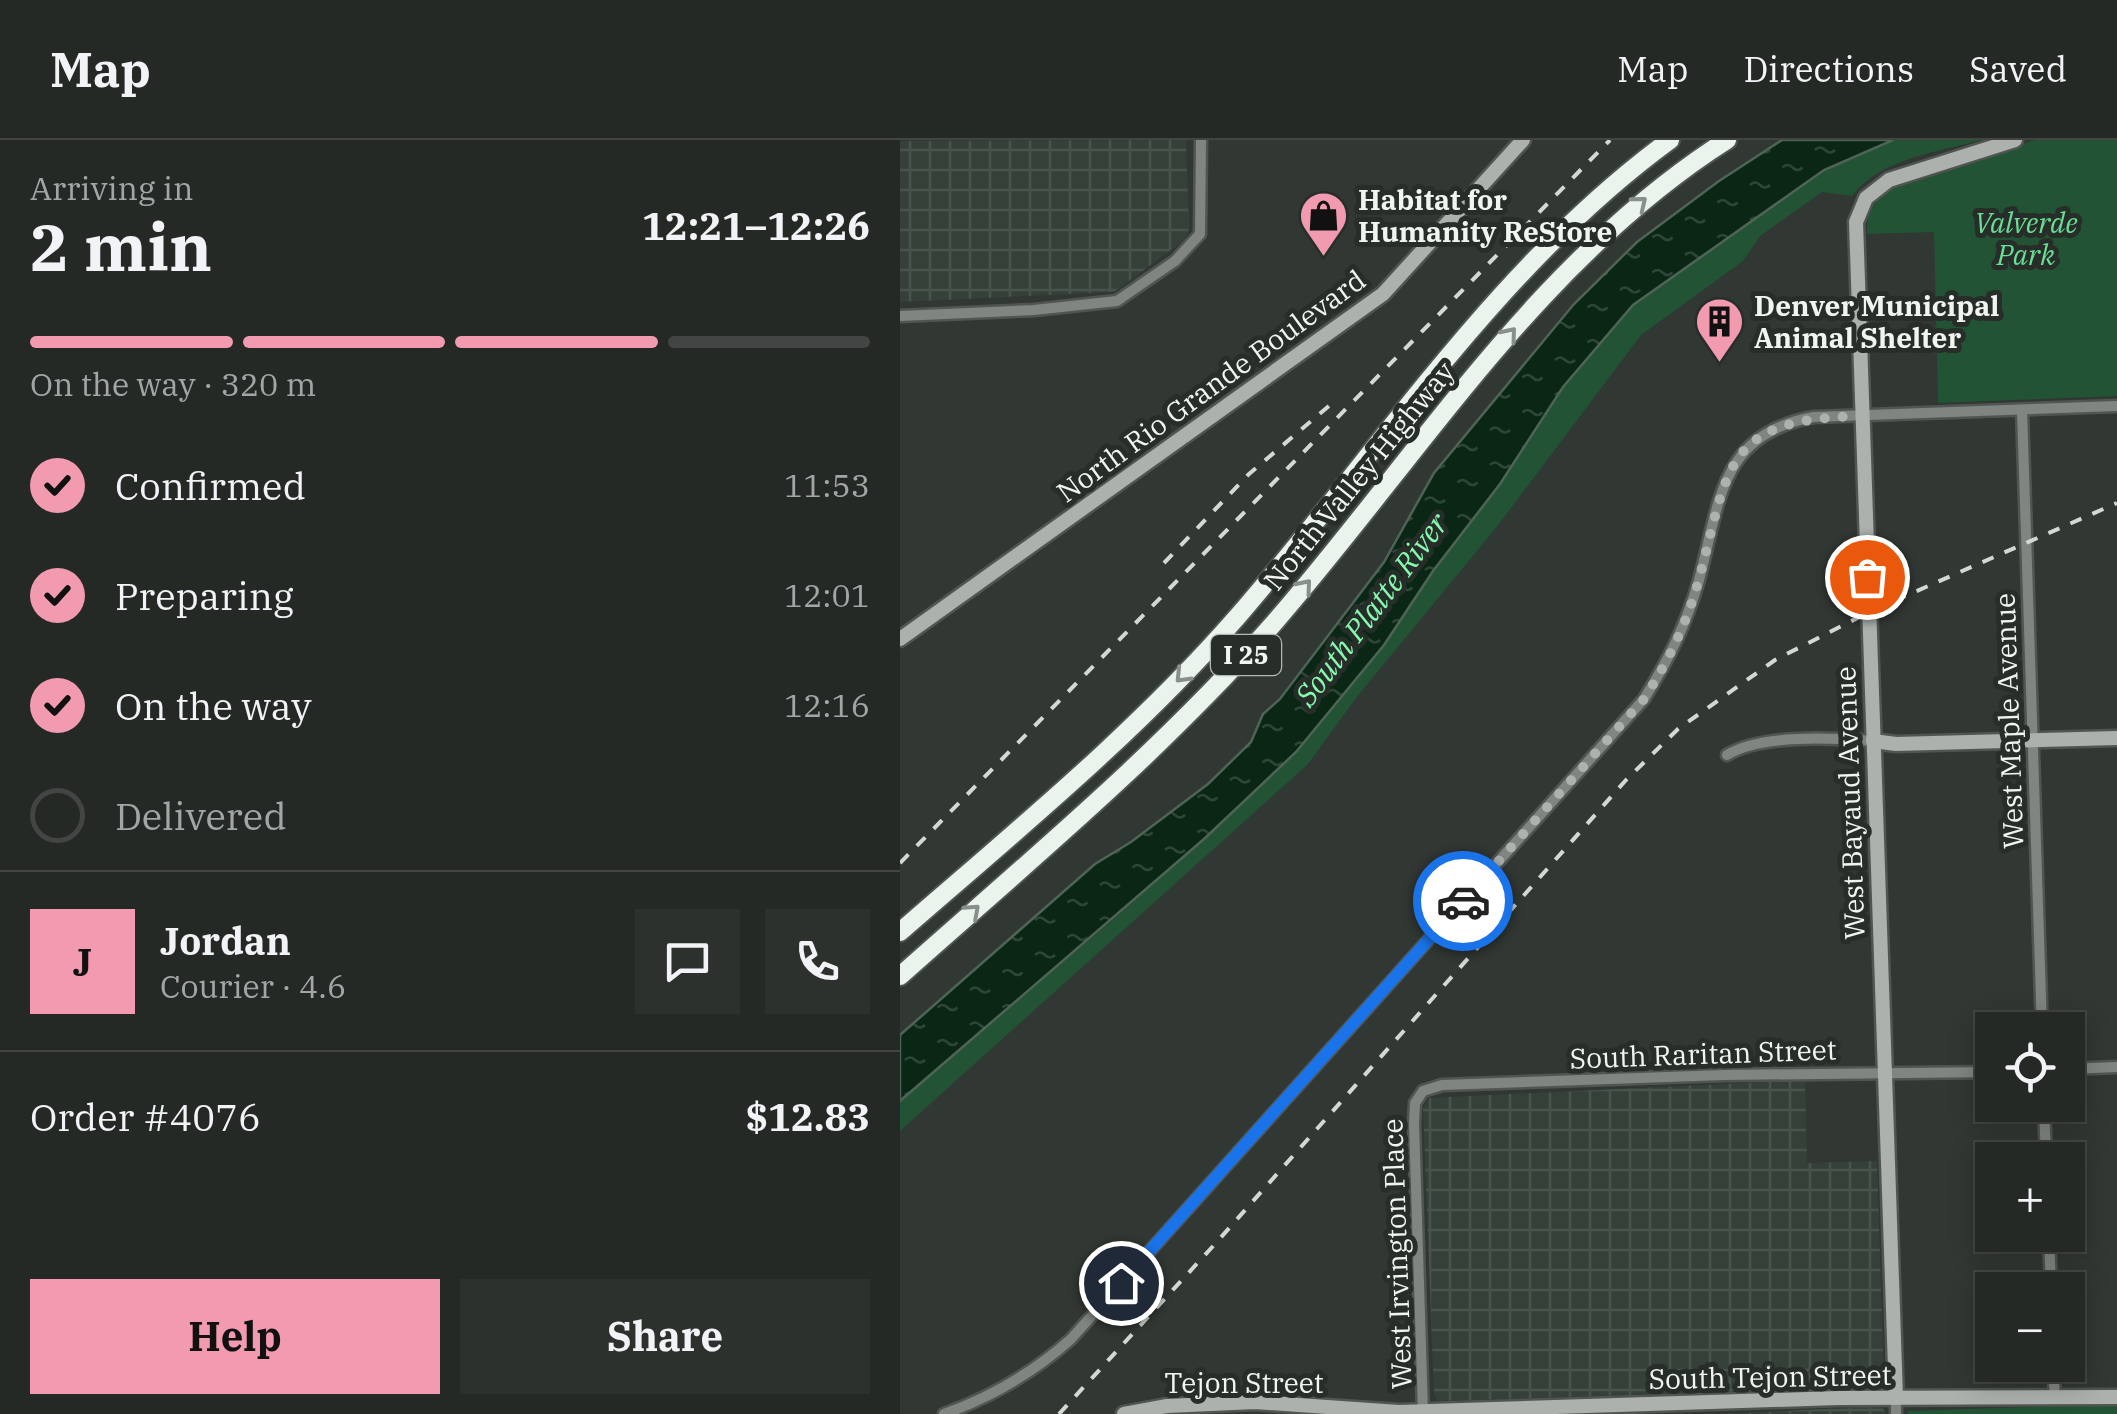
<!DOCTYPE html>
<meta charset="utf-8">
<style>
body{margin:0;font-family:"IBM Plex Serif",serif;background:#2d312e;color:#f1f3f6;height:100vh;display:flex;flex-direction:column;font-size:38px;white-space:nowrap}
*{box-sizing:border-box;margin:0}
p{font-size:32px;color:#a3a6a7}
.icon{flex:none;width:55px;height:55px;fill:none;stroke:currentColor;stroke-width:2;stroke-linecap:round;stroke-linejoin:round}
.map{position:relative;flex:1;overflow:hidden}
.sheet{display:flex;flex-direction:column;background:#252926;width:900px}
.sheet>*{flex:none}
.buttons{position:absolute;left:1075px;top:872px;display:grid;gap:20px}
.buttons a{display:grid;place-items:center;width:110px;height:110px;border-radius:0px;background:#252926;box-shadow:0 5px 25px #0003,0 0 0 2px #424543;font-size:50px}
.pin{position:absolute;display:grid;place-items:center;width:85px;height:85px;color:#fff;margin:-42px;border:5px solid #fff;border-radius:50%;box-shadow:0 2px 10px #0007}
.courier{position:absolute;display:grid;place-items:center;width:100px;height:100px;margin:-50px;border:8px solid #1a73e8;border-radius:50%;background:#fff;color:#222;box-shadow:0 2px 12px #0007}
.summary em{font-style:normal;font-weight:800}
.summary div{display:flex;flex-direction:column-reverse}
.summary{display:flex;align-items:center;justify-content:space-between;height:170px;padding:0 30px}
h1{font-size:65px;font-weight:800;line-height:75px}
.bar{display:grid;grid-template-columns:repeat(4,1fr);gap:15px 10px;align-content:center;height:120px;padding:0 30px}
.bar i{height:12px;border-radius:8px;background:#424543}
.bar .current{background:#f29ab0}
.bar p{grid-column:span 4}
.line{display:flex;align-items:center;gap:25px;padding:0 30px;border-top:2px solid #424543}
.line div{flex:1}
.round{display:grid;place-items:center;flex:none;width:105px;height:105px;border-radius:0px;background:#2d312e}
ol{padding:0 30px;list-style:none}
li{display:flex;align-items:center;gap:30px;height:110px}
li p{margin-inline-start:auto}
li .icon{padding:10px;border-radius:50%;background:#f29ab0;color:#111;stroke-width:4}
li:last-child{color:#a3a6a7}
li i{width:55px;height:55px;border:5px solid #424543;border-radius:50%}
.button{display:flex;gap:20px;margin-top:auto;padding:20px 30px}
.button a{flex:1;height:115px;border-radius:0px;background:#f29ab0;color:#111;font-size:40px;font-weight:800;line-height:115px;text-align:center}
.button a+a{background:#2d312e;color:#f1f3f6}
header{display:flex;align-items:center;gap:60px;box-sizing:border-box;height:140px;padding:0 50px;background:#252926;border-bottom:2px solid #424543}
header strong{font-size:48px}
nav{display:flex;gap:55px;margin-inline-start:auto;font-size:35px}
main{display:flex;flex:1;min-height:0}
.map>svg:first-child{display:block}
.industrial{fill:url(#industrial-grid)}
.green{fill:#225334}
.water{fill:url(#water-ripples);stroke:#4f6457;stroke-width:2.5}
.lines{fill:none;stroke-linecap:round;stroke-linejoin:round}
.street-casing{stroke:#505552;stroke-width:15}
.secondary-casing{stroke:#505552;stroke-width:19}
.highway-casing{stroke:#505552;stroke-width:22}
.street{stroke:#818582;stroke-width:10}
.secondary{stroke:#acb1ad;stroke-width:14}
.highway{stroke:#ebf3ed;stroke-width:18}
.rail{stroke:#d3d8d5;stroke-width:4;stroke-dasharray:12 12;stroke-linecap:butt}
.oneway{stroke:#89908b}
.done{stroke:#aeb2af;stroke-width:10;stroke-dasharray:0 18}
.route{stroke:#1a73e8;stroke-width:12}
.labels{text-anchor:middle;stroke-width:10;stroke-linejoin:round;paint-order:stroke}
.shield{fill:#272d29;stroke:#b4b9b6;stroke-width:2.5}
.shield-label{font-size:25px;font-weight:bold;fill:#f1f5f2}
.poi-label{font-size:28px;font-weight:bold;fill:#f1f5f2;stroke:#272d29;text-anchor:start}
.park-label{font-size:28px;font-style:italic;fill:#69de94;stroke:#272d29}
.street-label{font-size:28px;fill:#f1f5f2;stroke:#272d29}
.water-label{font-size:30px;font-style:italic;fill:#86faaf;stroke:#272d29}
</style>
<header>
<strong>Map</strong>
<nav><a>Map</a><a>Directions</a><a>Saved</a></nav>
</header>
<main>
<section class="sheet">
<div class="summary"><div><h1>2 min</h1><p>Arriving in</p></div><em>12:21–12:26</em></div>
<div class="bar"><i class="current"></i><i class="current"></i><i class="current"></i><i></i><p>On the way · 320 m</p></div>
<ol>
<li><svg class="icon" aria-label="check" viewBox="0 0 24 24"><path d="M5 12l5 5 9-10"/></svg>Confirmed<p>11:53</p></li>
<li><svg class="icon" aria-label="check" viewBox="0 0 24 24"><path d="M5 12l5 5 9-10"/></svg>Preparing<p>12:01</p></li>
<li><svg class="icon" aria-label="check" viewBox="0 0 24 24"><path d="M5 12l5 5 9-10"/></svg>On the way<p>12:16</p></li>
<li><i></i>Delivered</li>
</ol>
<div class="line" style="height:180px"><b class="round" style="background:#f29ab0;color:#111">J</b><div><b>Jordan</b><p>Courier · 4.6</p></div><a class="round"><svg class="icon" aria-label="chat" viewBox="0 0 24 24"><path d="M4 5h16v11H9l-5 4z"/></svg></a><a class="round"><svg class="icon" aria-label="phone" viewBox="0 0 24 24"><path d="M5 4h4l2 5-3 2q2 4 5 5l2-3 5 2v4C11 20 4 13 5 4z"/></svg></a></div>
<div class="line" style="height:130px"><div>Order #4076</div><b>$12.83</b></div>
<div class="button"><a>Help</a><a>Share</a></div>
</section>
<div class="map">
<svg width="1217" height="1274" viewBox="0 0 1217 1274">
<defs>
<pattern id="industrial-grid" width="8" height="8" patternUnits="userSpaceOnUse" patternTransform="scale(2.5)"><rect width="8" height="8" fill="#344038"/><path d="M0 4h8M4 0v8" fill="none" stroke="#48534c"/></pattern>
<pattern id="water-ripples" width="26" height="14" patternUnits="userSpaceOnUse" patternTransform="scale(2.5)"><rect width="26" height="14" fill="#0a2615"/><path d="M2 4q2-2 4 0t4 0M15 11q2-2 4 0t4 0" fill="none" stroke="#2e4638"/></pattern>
</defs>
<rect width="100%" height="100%" fill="#313733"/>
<g class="industrial">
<polygon points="286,0 289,88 286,99 214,152 0,162 0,1"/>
<polygon points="905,940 907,1023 977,1021 984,1242 977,1247 537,1261 534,1255 523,968 529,958"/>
<polygon points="965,1267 983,1268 986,1274 821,1274"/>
</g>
<g class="green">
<path d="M993,0H1082C1041,11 978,19 952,56L922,52L860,96L843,121L741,195L599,384L456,558L408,624L0,991V961L14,947L213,780L304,699L396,612L484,505L533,431L600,344L663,247L733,165L924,30Z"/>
<path d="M1135,0H1217V256L1038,263L1034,92L967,94C966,73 975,58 993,48Z"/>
<polygon points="1217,1264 1217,1274 1008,1274 1008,1271"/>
</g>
<polygon class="water" points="882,0 993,0 924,30 733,165 663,247 600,344 533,431 484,505 396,612 304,699 0,961 0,895 195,724 231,702 308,644 351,602 363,574 380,559 484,422 534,333 674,164 737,102 819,41"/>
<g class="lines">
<defs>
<g id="street">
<polyline points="0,176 134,170 217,161 275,121 300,94 301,0"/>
<polyline points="1122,270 1142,890"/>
<path d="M827,615C861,594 932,598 973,601"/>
<polyline points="1168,929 1217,927"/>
<polyline points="1144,965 1146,1020"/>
<polyline points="1149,1095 1151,1150"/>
<polyline points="1153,1225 1155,1259"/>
<polyline points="996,1258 996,1274"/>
<polyline points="523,1272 514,983 515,963 523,951 542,945 824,935 1092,932"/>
<path d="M44,1274C91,1257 133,1233 171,1199L744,559C769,519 786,485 799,440C820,363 819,293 914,277L1217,266"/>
</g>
<g id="secondary">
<polyline points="0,499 483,154 623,0"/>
<polyline points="973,601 996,604 1217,598"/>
<polyline points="996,1258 956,82 966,58 989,40 1115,0"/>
<polyline points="224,1274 267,1266 355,1262 499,1272 938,1258 1217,1257"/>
</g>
<g id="highway">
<path d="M0,792C116,691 237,592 338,476C478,314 596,127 770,0"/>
<path d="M0,836C128,722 261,612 374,483C519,316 637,121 827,0"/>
</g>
</defs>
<use href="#street" class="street-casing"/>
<use href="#secondary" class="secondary-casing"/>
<use href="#highway" class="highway-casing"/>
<use href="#street" class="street"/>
<use href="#secondary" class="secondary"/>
<use href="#highway" class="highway"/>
<g class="rail">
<polyline points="264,423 349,334 430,265"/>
<polyline points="0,723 710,0"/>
<polyline points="159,1274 315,1104 726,640 778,589 875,520 969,472 1217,363"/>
</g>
</g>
<defs><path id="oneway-chevron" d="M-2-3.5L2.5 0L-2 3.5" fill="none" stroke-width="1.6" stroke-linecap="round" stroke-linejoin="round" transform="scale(2.5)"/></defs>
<g class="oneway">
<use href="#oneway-chevron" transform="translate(740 63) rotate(-39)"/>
<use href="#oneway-chevron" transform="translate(610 194) rotate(-50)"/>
<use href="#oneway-chevron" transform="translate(405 446) rotate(-50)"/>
<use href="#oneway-chevron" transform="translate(282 536) rotate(134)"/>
<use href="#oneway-chevron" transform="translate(73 771) rotate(-42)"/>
</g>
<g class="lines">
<path class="done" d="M563,761L744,559C769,520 787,483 799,439C830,324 823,279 962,276L967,437"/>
<polyline class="route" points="221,1143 563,761"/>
</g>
<defs>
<symbol id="shop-pin" viewBox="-11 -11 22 30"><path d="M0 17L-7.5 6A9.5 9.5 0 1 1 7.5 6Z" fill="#f29ab0" stroke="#272d29"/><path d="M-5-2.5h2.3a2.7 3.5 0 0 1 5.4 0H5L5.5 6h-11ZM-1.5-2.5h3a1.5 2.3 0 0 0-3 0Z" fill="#111"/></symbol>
<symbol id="building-pin" viewBox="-11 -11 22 30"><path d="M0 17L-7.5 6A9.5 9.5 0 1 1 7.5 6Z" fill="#f29ab0" stroke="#272d29"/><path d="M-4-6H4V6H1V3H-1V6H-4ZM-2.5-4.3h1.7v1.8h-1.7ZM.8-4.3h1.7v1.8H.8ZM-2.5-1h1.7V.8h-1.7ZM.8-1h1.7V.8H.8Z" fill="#111"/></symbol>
</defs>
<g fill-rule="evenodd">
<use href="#shop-pin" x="396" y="48" width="55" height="75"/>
<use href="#building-pin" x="792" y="154" width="55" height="75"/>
</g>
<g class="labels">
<rect class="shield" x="311" y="495" width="70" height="40" rx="8"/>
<g class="shield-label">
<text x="346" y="524">I 25</text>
</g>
<g class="poi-label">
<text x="458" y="70">Habitat for<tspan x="458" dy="32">Humanity ReStore</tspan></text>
<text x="854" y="176">Denver Municipal<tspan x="854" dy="32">Animal Shelter</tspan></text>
</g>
<g class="park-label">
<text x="1126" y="93">Valverde<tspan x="1126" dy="32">Park</tspan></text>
</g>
<g class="street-label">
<text transform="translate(311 246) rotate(-36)" y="10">North Rio Grande Boulevard</text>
<text transform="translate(459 336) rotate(-51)" y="10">North Valley Highway</text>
<text transform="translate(1109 581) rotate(-92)" y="10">West Maple Avenue</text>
<text transform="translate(950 663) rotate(-92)" y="10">West Bayaud Avenue</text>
<text transform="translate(803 914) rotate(-2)" y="10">South Raritan Street</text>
<text transform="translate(497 1114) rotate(-92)" y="10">West Irvington Place</text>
<text transform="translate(870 1237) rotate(-1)" y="10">South Tejon Street</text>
<text x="344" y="1253">Tejon Street</text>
</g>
<g class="water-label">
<text transform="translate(472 470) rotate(-53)" y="10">South Platte River</text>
</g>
</g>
</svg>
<div class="buttons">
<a><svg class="icon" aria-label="locate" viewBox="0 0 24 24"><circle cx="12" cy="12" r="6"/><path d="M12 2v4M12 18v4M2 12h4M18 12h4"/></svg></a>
<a>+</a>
<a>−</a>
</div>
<div class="pin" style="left:967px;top:437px;background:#ea580c"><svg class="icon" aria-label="bag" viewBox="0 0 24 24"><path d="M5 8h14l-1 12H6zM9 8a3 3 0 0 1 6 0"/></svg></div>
<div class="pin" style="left:221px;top:1143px;background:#1f2937"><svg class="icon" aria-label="home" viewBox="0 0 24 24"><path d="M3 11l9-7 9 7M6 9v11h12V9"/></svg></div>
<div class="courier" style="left:563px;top:761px"><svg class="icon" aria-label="car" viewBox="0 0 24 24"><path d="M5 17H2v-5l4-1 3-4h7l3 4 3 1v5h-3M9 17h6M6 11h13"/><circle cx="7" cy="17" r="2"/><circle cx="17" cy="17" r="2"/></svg></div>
</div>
</main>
